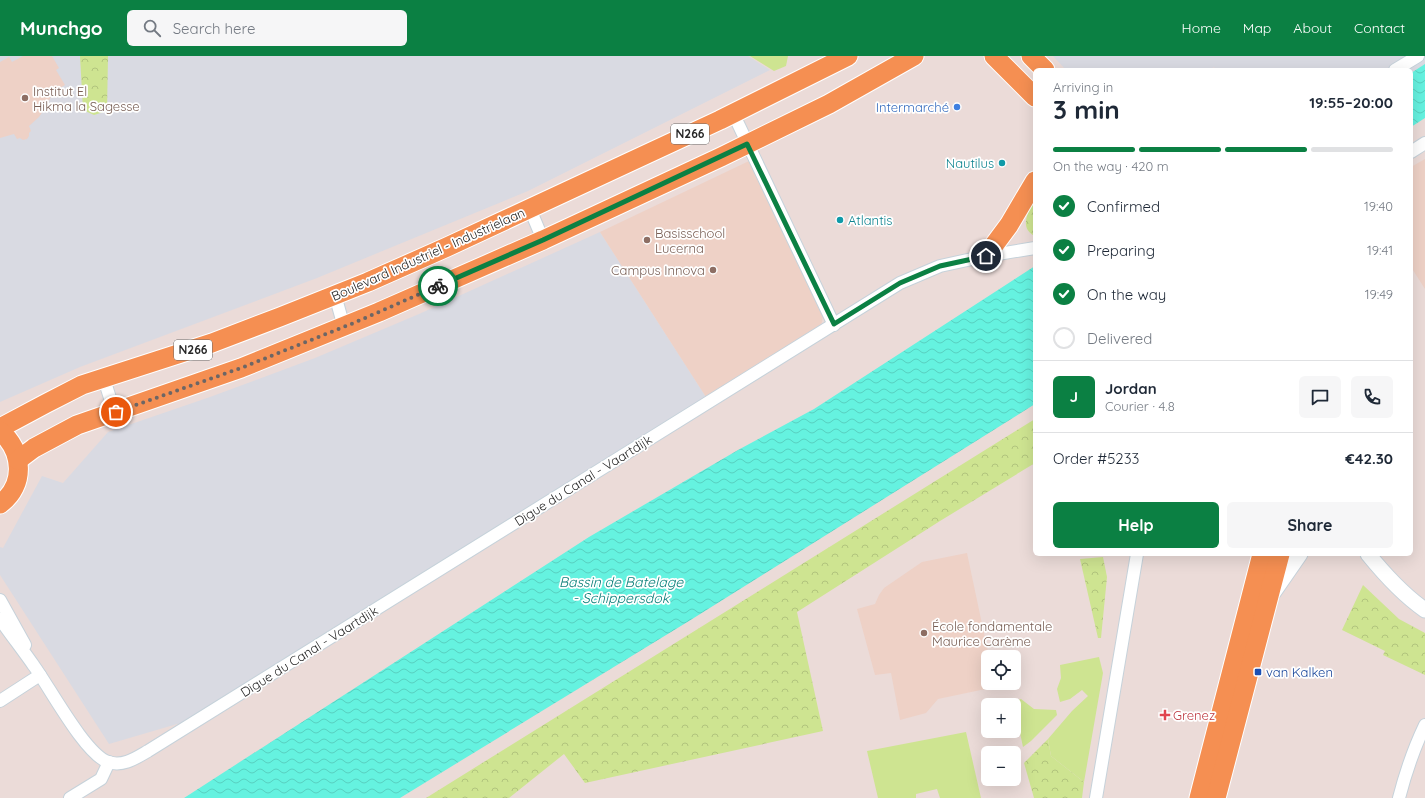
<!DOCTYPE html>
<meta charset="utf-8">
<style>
body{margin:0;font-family:Quicksand,sans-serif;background:#f6f6f7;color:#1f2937;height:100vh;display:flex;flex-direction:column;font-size:15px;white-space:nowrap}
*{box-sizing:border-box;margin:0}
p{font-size:13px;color:#747a83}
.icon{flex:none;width:22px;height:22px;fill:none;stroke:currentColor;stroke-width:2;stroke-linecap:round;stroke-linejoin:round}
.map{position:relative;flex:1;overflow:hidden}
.drawer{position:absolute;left:1033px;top:12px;width:380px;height:488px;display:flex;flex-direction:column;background:#fff;border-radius:6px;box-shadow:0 4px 16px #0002}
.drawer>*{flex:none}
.fabs{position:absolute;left:981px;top:594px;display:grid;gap:8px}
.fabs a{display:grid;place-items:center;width:40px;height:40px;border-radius:6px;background:#fff;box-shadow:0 4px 16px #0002;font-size:20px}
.pin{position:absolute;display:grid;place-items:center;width:34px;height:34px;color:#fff;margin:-17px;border:2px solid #fff;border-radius:50%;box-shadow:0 1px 4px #0007}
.courier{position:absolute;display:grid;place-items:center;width:40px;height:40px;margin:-20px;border:3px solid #0b8043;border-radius:50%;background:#fff;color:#222;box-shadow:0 1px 5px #0007}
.headline em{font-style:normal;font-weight:700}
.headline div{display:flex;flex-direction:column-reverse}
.headline{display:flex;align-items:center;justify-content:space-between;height:68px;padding:0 20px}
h1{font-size:26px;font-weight:700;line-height:30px}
.bar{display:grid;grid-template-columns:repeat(4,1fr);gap:6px 4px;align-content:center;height:48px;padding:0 20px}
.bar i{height:5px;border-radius:3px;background:#e0e1e3}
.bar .active{background:#0b8043}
.bar p{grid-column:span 4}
.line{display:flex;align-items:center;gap:10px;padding:0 20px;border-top:1px solid #e0e1e3}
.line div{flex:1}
.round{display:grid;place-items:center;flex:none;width:42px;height:42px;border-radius:6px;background:#f6f6f7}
ol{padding:0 20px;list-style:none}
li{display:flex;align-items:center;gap:12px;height:44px}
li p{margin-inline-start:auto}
li .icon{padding:4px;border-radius:50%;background:#0b8043;color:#fff;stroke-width:4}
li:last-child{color:#747a83}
li i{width:22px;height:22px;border:2px solid #e0e1e3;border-radius:50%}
.action{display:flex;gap:8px;margin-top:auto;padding:8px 20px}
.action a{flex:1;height:46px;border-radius:6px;background:#0b8043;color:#fff;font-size:16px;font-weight:700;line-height:46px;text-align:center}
.action a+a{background:#f6f6f7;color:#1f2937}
header{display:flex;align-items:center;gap:24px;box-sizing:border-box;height:56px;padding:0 20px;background:#0b8043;color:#fff}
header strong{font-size:19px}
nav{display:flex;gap:22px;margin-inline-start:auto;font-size:14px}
.search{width:280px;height:36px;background:#f6f6f7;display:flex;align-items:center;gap:10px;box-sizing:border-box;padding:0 14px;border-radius:6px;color:#747a83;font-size:15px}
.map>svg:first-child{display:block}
.industrial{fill:#d9dae2}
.education{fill:#eed1c6}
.grass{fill:#cee491}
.forest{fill:url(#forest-crowns)}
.water{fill:url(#water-waves)}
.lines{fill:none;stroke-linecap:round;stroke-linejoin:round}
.minor-casing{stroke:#c6d2da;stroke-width:14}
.tertiary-casing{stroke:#c6d2da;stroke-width:17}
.primary-casing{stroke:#fff;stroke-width:21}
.minor{stroke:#fff;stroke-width:12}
.tertiary{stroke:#fff;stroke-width:15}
.primary{stroke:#f58f52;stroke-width:19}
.done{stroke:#6c6665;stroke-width:4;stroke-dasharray:0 7.2}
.route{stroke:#0b8043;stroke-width:5}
.education-dot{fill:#8d6e63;stroke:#fff;stroke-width:1.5}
.shop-dot{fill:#3f7fe0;stroke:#fff;stroke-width:1.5}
.culture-dot{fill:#0f9aa8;stroke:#fff;stroke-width:1.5}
.transit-dot{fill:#1a4fb4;stroke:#fff;stroke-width:1.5}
.health-dot{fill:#e0444e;stroke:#fff;stroke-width:1.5}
.labels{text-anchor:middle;stroke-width:3.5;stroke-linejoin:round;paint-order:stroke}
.shield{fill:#fff;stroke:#686868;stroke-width:1}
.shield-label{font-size:12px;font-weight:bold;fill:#272727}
.education-label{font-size:13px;fill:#785e54;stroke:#fff;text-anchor:start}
.shop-label{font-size:13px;fill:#366cbe;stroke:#fff;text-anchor:end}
.culture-label{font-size:13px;fill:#0d838f;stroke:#fff;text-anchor:end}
.street-label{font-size:13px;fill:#272727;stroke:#fff}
.transit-label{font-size:13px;fill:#164399;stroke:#fff;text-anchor:start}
.health-label{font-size:13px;fill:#be3a42;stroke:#fff;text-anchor:start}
.water-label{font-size:14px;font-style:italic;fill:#0a7f79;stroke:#fff}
</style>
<header>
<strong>Munchgo</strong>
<div class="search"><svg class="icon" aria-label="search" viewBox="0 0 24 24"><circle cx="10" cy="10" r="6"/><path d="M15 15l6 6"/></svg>Search here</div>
<nav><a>Home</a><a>Map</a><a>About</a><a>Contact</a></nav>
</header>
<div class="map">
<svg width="1425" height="742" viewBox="0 0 1425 742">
<defs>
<pattern id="forest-crowns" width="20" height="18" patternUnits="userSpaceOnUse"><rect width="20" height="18" fill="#cee491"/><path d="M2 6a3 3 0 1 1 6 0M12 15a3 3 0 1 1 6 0" fill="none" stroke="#b1c47d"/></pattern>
<pattern id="water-waves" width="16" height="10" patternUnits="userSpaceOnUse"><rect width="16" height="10" fill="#65f2e0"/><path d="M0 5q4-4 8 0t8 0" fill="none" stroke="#58d0c0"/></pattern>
</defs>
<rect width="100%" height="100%" fill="#ebdbd8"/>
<g class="industrial">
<polygon points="0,0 748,0 770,14 528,135 317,222 80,311 0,346"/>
<polygon points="1053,0 1425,0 1425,8 1411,17 1411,14 1216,14 1214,11 1210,14 1066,14"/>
<polygon points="600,176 706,341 184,666 109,688 0,519 0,491 3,492 42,420 63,427 108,376 210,341 315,302 419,258"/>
</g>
<g class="education">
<polygon points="23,0 52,0 59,12 56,14 65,29 53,36 47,49 39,61 29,70 31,75 29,77 29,80 27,83 23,84 20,82 17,83 14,78 0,82 0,6 9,1 12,6"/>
<polygon points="1425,103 1425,233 1411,211 1411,111"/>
<polygon points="749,105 823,261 821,270 706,341 600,176"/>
<polygon points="967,497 989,601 988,627 994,627 995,631 938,643 926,657 900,664 891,617 875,619 857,553 875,548 879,539 884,532 922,506"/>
</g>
<g class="grass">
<polygon points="750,0 788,0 786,10 774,15"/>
<polygon points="1099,601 1103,617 1084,726 1051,700 1048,683 1072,655 1088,640 1082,634 1070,643 1060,646 1057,633 1061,622 1060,609"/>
<polygon points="1021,643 1034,653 1056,654 1057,659 1031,685 1023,691 1017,663 1014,664 1014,649 1006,649 1006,648"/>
<polygon points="966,676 981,742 940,742 937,733 916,738 916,742 878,742 867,695"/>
</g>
<g class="forest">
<polygon points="80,0 108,0 107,55 94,59 83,54"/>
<path d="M1035,143V180C1018,172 1029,154 1035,143Z"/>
<polygon points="1035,363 1035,407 940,465 797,556 823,675 585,727 564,698 509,742 426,742"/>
<polygon points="1103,501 1107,521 1101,582 1098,582 1080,503"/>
<polygon points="1363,529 1399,563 1425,577 1425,619 1383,599 1385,595 1342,574"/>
<polygon points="1048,683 1051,700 1084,726 1082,742 1034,742 1024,707"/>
</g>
<g class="water">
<polygon points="1425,8 1425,62 1411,71 1411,17"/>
<polygon points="1035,210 1035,348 689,565 400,742 184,742 589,481 738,394 814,353"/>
</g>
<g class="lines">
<defs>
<g id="minor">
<polyline points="1395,14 1418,0"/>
<polyline points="733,57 834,269"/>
<polyline points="1411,96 1425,87"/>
<polyline points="530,153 543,184"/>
<polyline points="335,239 344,271"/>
<polyline points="104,323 110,342 116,356"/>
<polyline points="0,544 25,589"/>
<path d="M0,563C11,579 23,594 34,610C50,632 85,698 108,706C123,711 136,702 148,695L900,227L940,210L986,200L1035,192"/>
<polyline points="0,645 40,619"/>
<polyline points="70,742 101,723 109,706"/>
<polyline points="1096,742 1137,498"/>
<path d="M1399,742C1406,715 1413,694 1425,669"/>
</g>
<g id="tertiary">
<path d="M1368,498C1385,519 1402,538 1425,554"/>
<polyline points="1273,537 1300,498"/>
</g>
<g id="primary">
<polyline points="994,0 1035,41"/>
<polyline points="1031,0 1045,14"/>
<polyline points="986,200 1009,169 1035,125"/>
<polyline points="0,374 4,370 45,348 82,329 212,287 280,261 368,226 447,191 720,64 848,0"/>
<path d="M0,375C23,395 26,429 0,448"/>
<polyline points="18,404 34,392 77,369 241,312 379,256 543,184 721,101 829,48 914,0"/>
<polyline points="1199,742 1262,498"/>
<polyline points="1216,742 1280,498"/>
</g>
</defs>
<use href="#minor" class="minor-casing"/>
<use href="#tertiary" class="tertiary-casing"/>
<use href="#primary" class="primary-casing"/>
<use href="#minor" class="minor"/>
<use href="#tertiary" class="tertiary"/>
<use href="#primary" class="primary"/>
</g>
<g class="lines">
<polyline class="done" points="116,356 241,312 356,266 438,230"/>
<polyline class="route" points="438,230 543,184 747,88 834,268 900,227 940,210 986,200"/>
</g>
<g class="education-dot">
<circle cx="25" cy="42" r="4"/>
<circle cx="647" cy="184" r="4"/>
<circle cx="713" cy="214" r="4"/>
<circle cx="924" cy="577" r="4"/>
</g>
<circle class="shop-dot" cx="957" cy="51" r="4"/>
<g class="culture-dot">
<circle cx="1002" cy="107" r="4"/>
<circle cx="840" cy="164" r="4"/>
</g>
<rect class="transit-dot" x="1254" y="612" width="8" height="8" rx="2"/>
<path class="health-dot" d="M1163 653h4v4h4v4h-4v4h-4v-4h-4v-4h4z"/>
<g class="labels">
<g class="shield">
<rect x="671" y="68" width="38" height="20" rx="3"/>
<rect x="174" y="284" width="38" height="20" rx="3"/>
</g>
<g class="shield-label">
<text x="690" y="82">N266</text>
<text x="193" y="298">N266</text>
</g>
<g class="education-label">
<text x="33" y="40">Institut El<tspan x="33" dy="15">Hikma la Sagesse</tspan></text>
<text x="655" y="182">Basisschool<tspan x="655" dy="15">Lucerna</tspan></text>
<text x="705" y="219" text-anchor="end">Campus Innova</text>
<text x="932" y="575">École fondamentale<tspan x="932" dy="15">Maurice Carème</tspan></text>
</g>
<g class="shop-label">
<text x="949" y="56">Intermarché</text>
</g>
<g class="culture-label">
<text x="994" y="112">Nautilus</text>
<text x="848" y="169" text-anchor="start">Atlantis</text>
</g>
<g class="street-label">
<text transform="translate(428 198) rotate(-24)" y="5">Boulevard Industriel - Industrielaan</text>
<text transform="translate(583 424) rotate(-32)" y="5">Digue du Canal - Vaartdijk</text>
<text transform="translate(309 595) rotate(-32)" y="5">Digue du Canal - Vaartdijk</text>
</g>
<g class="transit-label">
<text x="1266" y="621">van Kalken</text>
</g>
<g class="health-label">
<text x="1173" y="664">Grenez</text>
</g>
<g class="water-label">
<text x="621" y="531">Bassin de Batelage<tspan x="621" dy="16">- Schippersdok</tspan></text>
</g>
</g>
</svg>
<div class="fabs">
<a><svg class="icon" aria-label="locate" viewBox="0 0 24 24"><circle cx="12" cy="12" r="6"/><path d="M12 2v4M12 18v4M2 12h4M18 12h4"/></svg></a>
<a>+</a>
<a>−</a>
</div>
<div class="pin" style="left:116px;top:356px;background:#ea580c"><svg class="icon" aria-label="bag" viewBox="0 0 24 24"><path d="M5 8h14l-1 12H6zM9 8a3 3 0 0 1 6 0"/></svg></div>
<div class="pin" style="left:986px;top:200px;background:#1f2937"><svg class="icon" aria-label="home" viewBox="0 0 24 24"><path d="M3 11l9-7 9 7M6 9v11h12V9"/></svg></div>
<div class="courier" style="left:438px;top:230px"><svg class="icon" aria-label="bike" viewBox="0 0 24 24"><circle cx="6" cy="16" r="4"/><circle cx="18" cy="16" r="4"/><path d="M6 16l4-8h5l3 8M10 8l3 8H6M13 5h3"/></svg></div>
<section class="drawer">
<div class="headline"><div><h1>3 min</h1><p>Arriving in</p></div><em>19:55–20:00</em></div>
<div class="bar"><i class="active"></i><i class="active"></i><i class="active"></i><i></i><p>On the way · 420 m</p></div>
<ol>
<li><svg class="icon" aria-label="check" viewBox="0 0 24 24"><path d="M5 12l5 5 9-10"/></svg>Confirmed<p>19:40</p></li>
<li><svg class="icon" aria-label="check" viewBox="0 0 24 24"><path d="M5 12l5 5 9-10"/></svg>Preparing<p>19:41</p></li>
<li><svg class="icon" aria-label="check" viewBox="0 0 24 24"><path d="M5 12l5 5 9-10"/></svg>On the way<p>19:49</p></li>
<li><i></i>Delivered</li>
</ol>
<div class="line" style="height:72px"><b class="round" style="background:#0b8043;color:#fff">J</b><div><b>Jordan</b><p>Courier · 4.8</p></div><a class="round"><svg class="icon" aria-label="chat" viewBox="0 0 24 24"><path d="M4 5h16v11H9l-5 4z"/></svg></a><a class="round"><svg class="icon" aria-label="phone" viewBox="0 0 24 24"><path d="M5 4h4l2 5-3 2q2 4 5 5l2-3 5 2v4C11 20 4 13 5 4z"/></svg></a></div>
<div class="line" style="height:52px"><div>Order #5233</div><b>€42.30</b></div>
<div class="action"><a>Help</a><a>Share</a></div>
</section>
</div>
